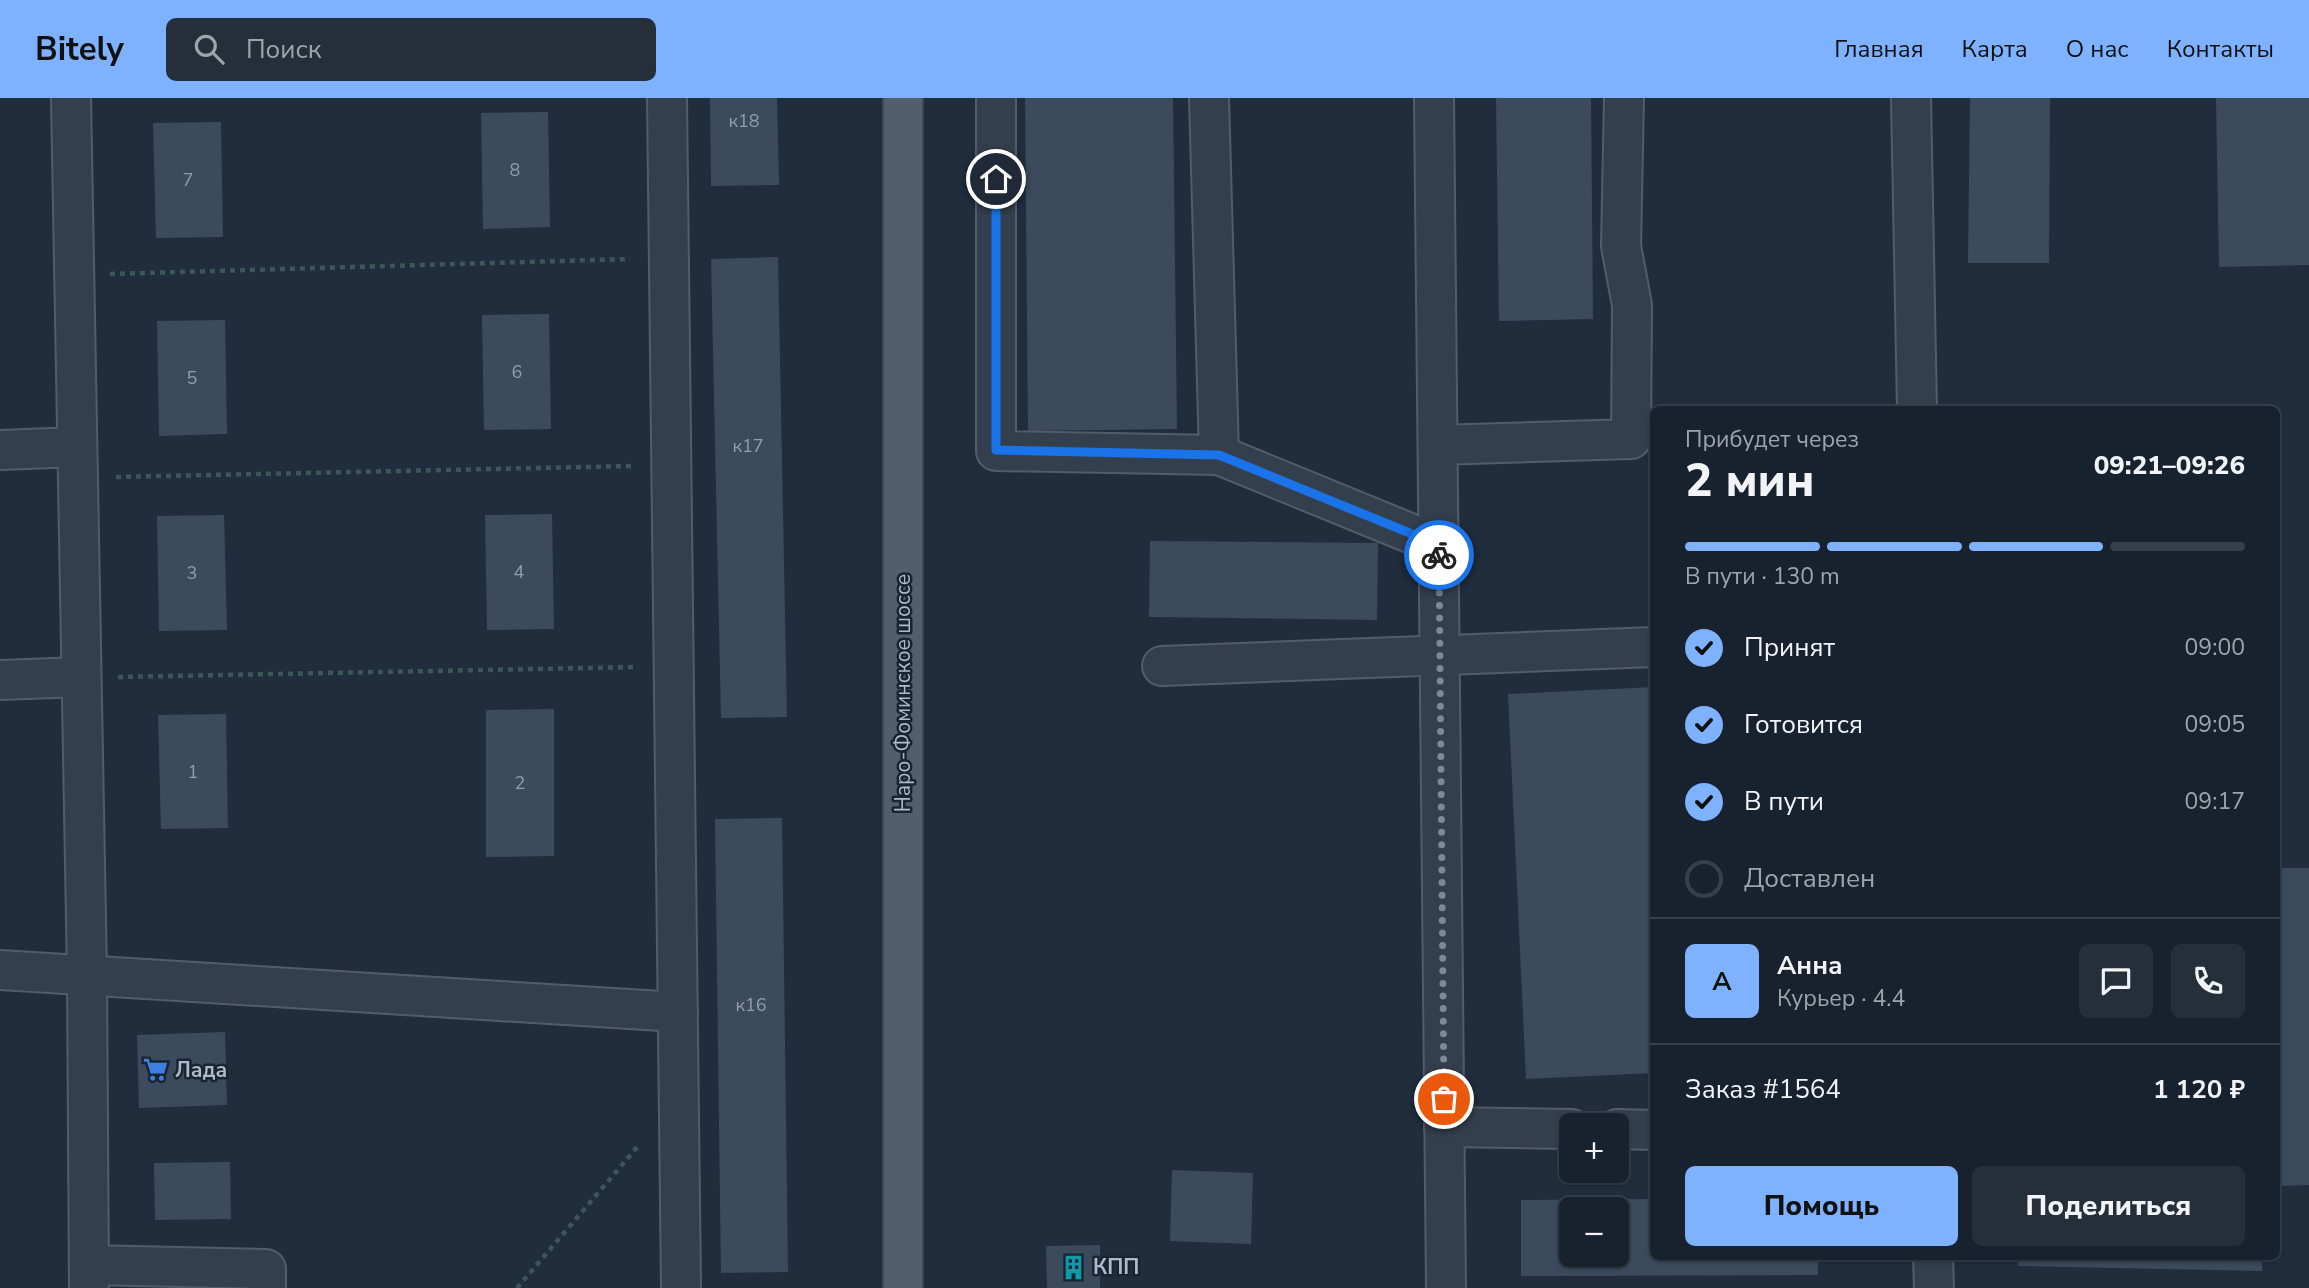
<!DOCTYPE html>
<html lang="ru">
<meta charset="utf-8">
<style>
body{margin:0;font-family:"Nunito Sans",sans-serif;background:#252f3a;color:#f1f3f6;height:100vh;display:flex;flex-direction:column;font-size:26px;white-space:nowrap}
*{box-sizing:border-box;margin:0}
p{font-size:23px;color:#9fa4aa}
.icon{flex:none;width:38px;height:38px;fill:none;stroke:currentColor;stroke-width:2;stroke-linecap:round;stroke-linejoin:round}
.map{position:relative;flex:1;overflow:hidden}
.drawer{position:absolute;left:1650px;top:308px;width:630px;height:854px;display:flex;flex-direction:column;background:#18222e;border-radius:10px;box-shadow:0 2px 5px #0004,0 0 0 2px #363f4a}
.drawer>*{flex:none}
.tools{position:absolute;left:1559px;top:1015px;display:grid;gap:14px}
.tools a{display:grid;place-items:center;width:70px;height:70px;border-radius:10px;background:#18222e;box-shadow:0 2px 5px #0004,0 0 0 2px #363f4a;font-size:35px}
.pin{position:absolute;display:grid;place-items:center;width:60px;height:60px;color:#fff;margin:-30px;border:4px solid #fff;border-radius:50%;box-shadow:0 2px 7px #0007}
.courier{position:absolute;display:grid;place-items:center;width:70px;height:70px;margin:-35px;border:5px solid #1a73e8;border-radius:50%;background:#fff;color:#222;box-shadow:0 2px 9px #0007}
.overview em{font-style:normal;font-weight:800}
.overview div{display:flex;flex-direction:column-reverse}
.overview{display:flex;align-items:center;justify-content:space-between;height:119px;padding:0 35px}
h1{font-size:46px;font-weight:800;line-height:52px}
.bar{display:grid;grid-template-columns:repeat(4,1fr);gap:10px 7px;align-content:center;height:84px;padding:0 35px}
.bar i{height:9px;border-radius:5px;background:#363f4a}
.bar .active{background:#7eb2ff}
.bar p{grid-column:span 4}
.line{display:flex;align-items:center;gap:18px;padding:0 35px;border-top:2px solid #363f4a}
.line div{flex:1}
.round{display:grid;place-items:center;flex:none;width:74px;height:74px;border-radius:10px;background:#252f3a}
ol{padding:0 35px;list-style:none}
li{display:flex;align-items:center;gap:21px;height:77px}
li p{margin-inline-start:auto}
li .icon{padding:7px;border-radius:50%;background:#7eb2ff;color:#111;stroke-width:4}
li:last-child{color:#9fa4aa}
li i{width:38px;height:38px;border:4px solid #363f4a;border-radius:50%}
.button{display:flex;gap:14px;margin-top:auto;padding:14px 35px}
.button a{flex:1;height:80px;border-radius:10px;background:#7eb2ff;color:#111;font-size:28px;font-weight:800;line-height:80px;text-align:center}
.button a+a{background:#252f3a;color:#f1f3f6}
header{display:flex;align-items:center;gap:42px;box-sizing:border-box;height:98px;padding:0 35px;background:#7eb2ff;color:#111}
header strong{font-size:33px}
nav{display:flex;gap:38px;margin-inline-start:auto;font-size:24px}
.search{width:490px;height:63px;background:#252f3a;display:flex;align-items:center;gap:18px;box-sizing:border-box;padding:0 24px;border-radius:10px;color:#9fa4aa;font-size:26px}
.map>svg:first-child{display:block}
.building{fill:#3b4b5d;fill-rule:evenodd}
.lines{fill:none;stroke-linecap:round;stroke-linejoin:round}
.minor-casing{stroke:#525c6b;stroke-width:42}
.major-casing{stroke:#3d4856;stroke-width:42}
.path{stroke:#3d5758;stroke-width:4.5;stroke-dasharray:5 5;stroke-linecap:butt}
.minor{stroke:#343f4d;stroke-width:38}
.major{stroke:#525e6d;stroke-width:38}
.done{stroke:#7d8898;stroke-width:7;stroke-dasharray:0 12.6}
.route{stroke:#1a73e8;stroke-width:9}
.labels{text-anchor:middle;stroke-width:5;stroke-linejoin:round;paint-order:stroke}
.number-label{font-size:18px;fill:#929eae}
.street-label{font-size:21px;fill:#afb9c9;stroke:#192432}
.poi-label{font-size:21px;font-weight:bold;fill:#afb9c9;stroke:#192432;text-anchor:start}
</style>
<header>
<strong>Bitely</strong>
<div class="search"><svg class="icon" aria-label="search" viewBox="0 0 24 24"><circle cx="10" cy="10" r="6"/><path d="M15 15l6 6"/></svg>Поиск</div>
<nav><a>Главная</a><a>Карта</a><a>О нас</a><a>Контакты</a></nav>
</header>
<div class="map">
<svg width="2309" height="1190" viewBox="0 0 2309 1190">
<rect width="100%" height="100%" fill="#202d3d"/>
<g class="building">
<polygon points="710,0 777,0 779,87 711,88"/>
<polygon points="1025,0 1173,0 1177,331 1028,333"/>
<polygon points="1496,0 1591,0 1593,221 1499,223"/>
<polygon points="1970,0 2050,0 2049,165 1968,165"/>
<polygon points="2216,0 2309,0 2309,167 2219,169"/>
<polygon points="548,14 550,129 483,131 481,15"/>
<polygon points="221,24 223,139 156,140 153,25"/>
<polygon points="778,159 787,619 721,620 711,161"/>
<polygon points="549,216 551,331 484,332 482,217"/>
<polygon points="225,222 227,336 159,338 157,223"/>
<polygon points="552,416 554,531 487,532 485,417"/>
<polygon points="224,417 227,532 159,533 157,418"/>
<polygon points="1150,443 1378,445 1377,522 1149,519"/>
<polygon points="1654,589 1654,975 1526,981 1508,596"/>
<polygon points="554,611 554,758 486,759 486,612"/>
<polygon points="226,616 228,730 161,731 158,617"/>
<polygon points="782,720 788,1174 721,1175 715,721"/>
<polygon points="2277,770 2309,770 2309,1087 2277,1088"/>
<polygon points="225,934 227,1007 139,1010 137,937"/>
<polygon points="230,1064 231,1121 155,1122 154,1065"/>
<polygon points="1172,1072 1253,1075 1251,1146 1170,1143"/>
<path d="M1654,1101V1158H1818V1177L1521,1178V1102ZM1572,1111H1617V1157H1572Z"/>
<polygon points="1100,1147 1100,1190 1047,1190 1046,1148"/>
<polygon points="2018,1158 2262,1158 2262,1173 2018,1168"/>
</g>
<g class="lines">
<defs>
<g id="minor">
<polyline points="71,0 87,877 89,1190"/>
<polyline points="667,0 681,1190"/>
<polyline points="996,0 996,353 1219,357 1439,447"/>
<polyline points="1209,0 1219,357"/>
<polyline points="1434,0 1446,1190"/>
<polyline points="1911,0 1917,312"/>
<polyline points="1438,347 1631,341 1632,207 1621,148 1624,0"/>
<polyline points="0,352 77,349"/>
<polyline points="1162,568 1654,549"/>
<polyline points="0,582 81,579"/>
<polyline points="0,872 678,914"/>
<polyline points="1444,1029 1572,1031"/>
<polyline points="1617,1031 1654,1032"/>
<polyline points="1933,1158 1934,1190"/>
<polyline points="89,1167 266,1171 266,1190"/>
</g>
<polyline id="major" points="903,1190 903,0"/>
</defs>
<use href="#minor" class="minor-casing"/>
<use href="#major" class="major-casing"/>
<g class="path">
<polyline points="110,176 630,161"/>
<polyline points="116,379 632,368"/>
<polyline points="118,579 638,569"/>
<polyline points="517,1190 639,1047"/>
</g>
<use href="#minor" class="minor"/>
<use href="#major" class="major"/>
</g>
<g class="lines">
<polyline class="done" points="1439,457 1444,1001"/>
<polyline class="route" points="996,81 996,352 1219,357 1439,447 1439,457"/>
</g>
<defs>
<symbol id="supermarket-bare" viewBox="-9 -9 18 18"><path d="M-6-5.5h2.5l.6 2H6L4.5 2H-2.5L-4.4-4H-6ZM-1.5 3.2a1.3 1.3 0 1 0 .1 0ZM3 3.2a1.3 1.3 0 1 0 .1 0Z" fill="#3f7fe0" stroke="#192432" stroke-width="2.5" paint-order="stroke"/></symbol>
<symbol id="building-bare" viewBox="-9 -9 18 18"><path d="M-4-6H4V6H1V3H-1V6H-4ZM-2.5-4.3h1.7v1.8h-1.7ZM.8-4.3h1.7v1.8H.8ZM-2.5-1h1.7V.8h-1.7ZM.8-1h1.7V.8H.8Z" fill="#0f9aa8" stroke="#192432" stroke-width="2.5" paint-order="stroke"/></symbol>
</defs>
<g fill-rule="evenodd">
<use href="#supermarket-bare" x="138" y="954" width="35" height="35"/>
<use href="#building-bare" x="1056" y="1152" width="35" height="35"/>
</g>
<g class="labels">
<g class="number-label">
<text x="744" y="29">к18</text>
<text x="515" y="78">8</text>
<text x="188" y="88">7</text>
<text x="517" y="280">6</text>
<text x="192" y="286">5</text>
<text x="748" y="354">к17</text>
<text x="519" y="480">4</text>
<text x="192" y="481">3</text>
<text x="193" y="680">1</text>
<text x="520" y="691">2</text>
<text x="751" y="913">к16</text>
</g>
<g class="street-label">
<text transform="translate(903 595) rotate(-90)" y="7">Наро-Фоминское шоссе</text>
</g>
<g class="poi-label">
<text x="175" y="979">Лада</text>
<text x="1093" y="1176">КПП</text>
</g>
</g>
</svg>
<div class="tools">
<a>+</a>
<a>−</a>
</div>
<div class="pin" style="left:1444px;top:1001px;background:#ea580c"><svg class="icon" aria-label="bag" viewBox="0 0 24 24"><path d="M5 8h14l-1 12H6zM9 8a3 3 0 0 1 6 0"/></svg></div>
<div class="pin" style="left:996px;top:81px;background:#1f2937"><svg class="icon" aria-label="home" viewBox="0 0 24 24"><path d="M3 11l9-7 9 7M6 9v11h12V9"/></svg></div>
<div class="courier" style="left:1439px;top:457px"><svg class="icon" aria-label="bike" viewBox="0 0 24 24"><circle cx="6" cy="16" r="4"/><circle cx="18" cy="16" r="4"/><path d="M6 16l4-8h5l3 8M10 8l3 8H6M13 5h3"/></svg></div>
<section class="drawer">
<div class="overview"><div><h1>2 мин</h1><p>Прибудет через</p></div><em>09:21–09:26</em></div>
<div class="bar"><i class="active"></i><i class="active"></i><i class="active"></i><i></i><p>В пути · 130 m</p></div>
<ol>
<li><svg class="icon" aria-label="check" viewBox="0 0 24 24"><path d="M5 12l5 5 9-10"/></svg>Принят<p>09:00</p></li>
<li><svg class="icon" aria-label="check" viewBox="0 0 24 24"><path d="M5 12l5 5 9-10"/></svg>Готовится<p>09:05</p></li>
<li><svg class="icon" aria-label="check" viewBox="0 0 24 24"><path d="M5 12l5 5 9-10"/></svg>В пути<p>09:17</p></li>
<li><i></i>Доставлен</li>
</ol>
<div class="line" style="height:126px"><b class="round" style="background:#7eb2ff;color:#111">А</b><div><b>Анна</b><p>Курьер · 4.4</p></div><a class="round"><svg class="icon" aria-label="chat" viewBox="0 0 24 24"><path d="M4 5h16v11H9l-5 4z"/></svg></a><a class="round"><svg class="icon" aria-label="phone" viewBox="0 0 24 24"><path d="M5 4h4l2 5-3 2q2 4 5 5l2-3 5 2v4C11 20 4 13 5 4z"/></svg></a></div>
<div class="line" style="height:91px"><div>Заказ #1564</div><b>1 120 ₽</b></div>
<div class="button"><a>Помощь</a><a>Поделиться</a></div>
</section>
</div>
